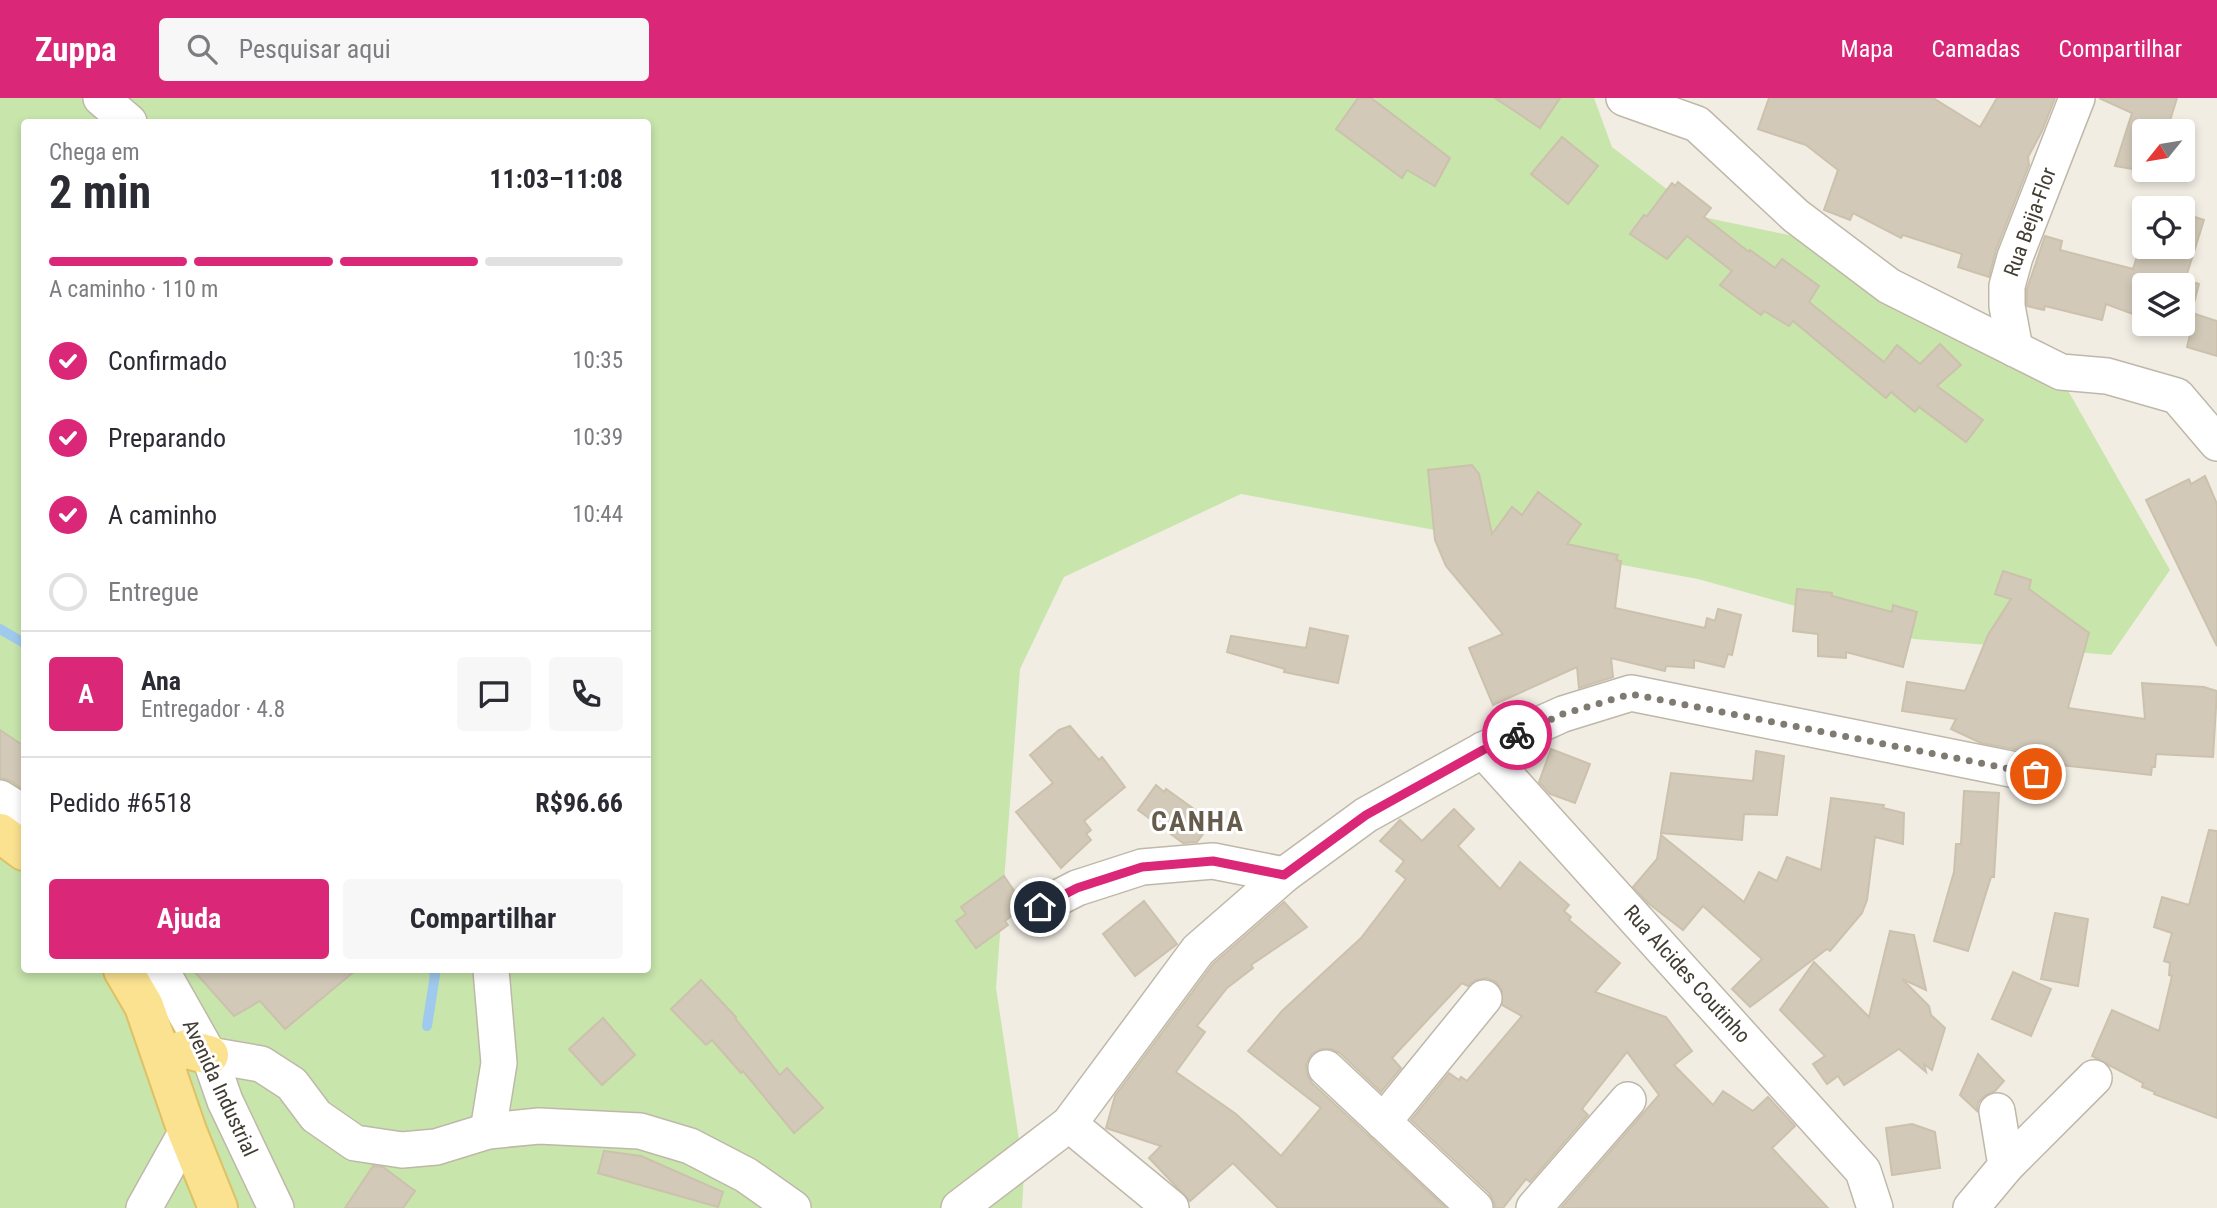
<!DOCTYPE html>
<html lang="pt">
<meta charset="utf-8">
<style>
body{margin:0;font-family:"Roboto Condensed",sans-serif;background:#f7f7f7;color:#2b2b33;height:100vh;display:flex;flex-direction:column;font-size:26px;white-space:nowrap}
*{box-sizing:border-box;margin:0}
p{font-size:23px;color:#7c7c81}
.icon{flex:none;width:38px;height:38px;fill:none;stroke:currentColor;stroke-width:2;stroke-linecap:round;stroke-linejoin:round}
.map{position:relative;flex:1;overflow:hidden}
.details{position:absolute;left:21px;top:21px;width:630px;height:854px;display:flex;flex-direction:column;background:#fff;border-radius:7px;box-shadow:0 4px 10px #0003}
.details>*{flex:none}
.needle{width:46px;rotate:240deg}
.fabs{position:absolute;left:2132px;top:21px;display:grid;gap:14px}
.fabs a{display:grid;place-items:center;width:63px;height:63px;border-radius:7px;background:#fff;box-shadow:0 4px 10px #0003;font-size:35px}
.pin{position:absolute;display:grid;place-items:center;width:60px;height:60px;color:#fff;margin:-30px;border:4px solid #fff;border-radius:50%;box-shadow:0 2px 7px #0007}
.courier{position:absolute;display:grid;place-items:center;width:70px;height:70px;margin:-35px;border:5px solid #db2777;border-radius:50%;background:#fff;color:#222;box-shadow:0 2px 9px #0007}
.headline em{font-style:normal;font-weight:700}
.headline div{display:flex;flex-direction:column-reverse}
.headline{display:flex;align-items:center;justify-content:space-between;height:119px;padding:0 28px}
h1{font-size:46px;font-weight:700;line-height:52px}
.bar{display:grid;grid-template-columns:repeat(4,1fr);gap:10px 7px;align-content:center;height:84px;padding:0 28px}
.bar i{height:9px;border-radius:5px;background:#e1e1e2}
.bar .active{background:#db2777}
.bar p{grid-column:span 4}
.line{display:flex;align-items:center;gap:18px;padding:0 28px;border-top:2px solid #e1e1e2}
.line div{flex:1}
.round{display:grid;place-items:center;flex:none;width:74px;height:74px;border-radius:7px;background:#f7f7f7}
ol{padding:0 28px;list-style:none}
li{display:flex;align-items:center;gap:21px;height:77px}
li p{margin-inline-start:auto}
li .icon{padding:7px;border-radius:50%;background:#db2777;color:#fff;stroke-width:4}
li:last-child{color:#7c7c81}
li i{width:38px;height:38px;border:4px solid #e1e1e2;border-radius:50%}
.button{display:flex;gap:14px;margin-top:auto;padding:14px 28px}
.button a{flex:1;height:80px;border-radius:7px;background:#db2777;color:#fff;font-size:28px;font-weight:700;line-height:80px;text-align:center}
.button a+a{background:#f7f7f7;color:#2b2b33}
header{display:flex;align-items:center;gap:42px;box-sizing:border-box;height:98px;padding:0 35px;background:#db2777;color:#fff}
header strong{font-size:33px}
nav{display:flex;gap:38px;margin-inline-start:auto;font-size:24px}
.search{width:490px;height:63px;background:#f7f7f7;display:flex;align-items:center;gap:18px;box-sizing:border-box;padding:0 24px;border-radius:7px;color:#7c7c81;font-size:26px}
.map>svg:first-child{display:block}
.green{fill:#c8e5ac;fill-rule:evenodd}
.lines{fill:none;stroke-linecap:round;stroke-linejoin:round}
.stream{stroke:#9fc9ed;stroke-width:10}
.building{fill:#d2c9b8;stroke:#ccc1ac;stroke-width:2}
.minor-casing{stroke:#bfb8a9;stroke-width:38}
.major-casing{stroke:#dfc062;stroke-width:42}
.minor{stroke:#fff;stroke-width:35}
.major{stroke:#fbe291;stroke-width:38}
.done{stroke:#7f7b71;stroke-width:7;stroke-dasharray:0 12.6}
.route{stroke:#db2777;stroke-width:9}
.labels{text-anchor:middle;stroke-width:6;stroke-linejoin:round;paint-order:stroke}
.street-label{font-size:21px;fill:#423d33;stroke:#fff}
.district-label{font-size:28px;font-weight:bold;letter-spacing:2px;fill:#655c4b;stroke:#fff}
</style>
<header>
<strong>Zuppa</strong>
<div class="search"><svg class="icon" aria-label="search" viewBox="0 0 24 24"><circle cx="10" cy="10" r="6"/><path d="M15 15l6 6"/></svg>Pesquisar aqui</div>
<nav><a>Mapa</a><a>Camadas</a><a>Compartilhar</a></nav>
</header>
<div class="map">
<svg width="2217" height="1110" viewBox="0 0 2217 1110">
<rect width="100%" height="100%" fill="#f1ede3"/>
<path class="green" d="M0,0H1594L1612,49L1703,119L1874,155L2066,289L2170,472L2111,557L1914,541L1698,481L1241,396L1064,479L1020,571L996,890L1024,1075L1022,1110H0ZM24,24H648V872H24Z"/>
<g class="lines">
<g class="stream">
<polyline points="0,531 24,545"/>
<polyline points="427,928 435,877 433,872"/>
</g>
</g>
<g class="building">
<polygon points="1358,0 1371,0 1450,60 1435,88 1407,72 1402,80 1336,31"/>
<polygon points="1495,0 1560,0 1540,30"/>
<polygon points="1769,0 1933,0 1980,29 1997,0 2055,0 2042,33 2028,59 2029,67 1996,152 1989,179 1958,169 1962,156 1903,137 1901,140 1853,115 1850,122 1824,112 1838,72 1806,47 1758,31"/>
<polygon points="2099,0 2177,0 2168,29 2156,24 2155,33 2144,33 2144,72 2151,72 2150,74 2115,68 2132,15"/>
<polygon points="1562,39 1598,68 1568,106 1531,76"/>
<polygon points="1678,84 1711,110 1704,119 1749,154 1750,152 1775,170 1782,161 1819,188 1809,204 1884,264 1897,247 1920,266 1940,246 1961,267 1937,288 1983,322 1966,344 1919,309 1915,314 1891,294 1886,300 1793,223 1789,228 1764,213 1761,217 1720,187 1732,173 1687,138 1667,161 1630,136 1644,117 1647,118 1672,85 1675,88"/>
<polygon points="2182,115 2204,122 2185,182 2199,186 2186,235 2161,226 2182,226 2182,187 2144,187 2144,220 2106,206 2102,222 2045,208 2044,212 2027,208 2027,191 2045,138 2062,143 2060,152 2133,171 2144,137 2144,149 2182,149"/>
<polygon points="2195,216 2217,223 2217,258 2187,249"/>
<polygon points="1472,367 1479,376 1492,436 1512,409 1522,417 1538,394 1581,426 1567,446 1618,457 1616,462 1621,463 1615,510 1705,530 1707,520 1715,523 1718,511 1741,517 1732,557 1728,556 1724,569 1694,562 1694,570 1666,568 1665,573 1611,560 1613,579 1579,590 1577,569 1493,607 1469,550 1503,536 1446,468 1435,442 1428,372"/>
<polygon points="2205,378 2217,406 2217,548 2146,402 2189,381 2191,386"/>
<polygon points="2003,473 2031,482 2029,491 2089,535 2068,610 2145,621 2142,585 2204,589 2217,593 2213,659 2156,656 2155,669 2152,669 2151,677 2061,667 2062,660 1981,645 1951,631 1956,621 1902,613 1907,584 1965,593 1988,537 2011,501 1995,496"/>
<polygon points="1797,491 1832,495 1832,498 1892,514 1893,507 1917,514 1903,569 1846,554 1846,560 1818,558 1818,536 1793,533"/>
<polygon points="1310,530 1348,538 1338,585 1284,574 1285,571 1227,554 1231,538 1306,550"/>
<polygon points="1070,628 1099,662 1102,659 1125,689 1084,723 1091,732 1086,736 1091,742 1061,770 1016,714 1053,685 1030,657 1059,632"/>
<polygon points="0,632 24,648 24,692 11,683 0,680"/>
<polygon points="1551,651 1590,666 1575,705 1550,696 1539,684"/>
<polygon points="1756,653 1784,658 1777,717 1744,716 1742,742 1661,735 1671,675 1753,683"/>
<polygon points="1156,687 1164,694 1166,691 1212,724 1197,744 1183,745 1138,712"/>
<polygon points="1964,693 1999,695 1994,779 1991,779 1968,853 1934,843 1954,774 1956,746 1961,746"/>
<polygon points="1831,700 1884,707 1883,710 1904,715 1903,746 1875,739 1867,802 1862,815 1830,853 1827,851 1750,909 1732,891 1762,861 1703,808 1683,832 1648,805 1633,789 1657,761 1661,737 1744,804 1759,774 1777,783 1787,759 1821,772"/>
<polygon points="1454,711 1474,731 1458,748 1500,791 1520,764 1569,807 1564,813 1571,819 1569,822 1620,865 1595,894 1666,919 1692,953 1674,967 1713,1007 1723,993 1753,1013 1768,999 1795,1028 1772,1050 1828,1110 1561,1110 1659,997 1627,954 1582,1011 1588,1017 1530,1084 1526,1081 1503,1110 1495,1110 1494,1104 1489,1095 1411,1022 1449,975 1459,982 1461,979 1467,983 1522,918 1502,907 1502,892 1496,884 1487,880 1476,882 1468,888 1462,885 1392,960 1401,970 1381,994 1340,955 1331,951 1321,951 1312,956 1306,966 1307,976 1312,985 1446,1110 1278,1110 1233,1065 1190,1103 1149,1060 1161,1048 1106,1030 1115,998 1213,866 1284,804 1307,829 1251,867 1253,870 1227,890 1197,928 1205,934 1176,974 1236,1016 1281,1058 1321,1010 1248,953 1282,913 1361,840 1406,781 1396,773 1404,763 1380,743 1400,722 1422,743"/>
<polygon points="2209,732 2217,733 2217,1020 2154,996 2155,994 2142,989 2143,985 2092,958 2112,912 2159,933 2172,878 2169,877 2170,865 2164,863 2172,835 2154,829 2162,799 2189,807"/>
<polygon points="1004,778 1021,803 1020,811 1005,823 1008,827 976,850 956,823 966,816 961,809"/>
<polygon points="1144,803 1177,846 1135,878 1103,836"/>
<polygon points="2055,815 2088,821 2078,888 2041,881"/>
<polygon points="1890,833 1914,837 1926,892 1902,881 1929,908 1931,917 1945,930 1932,972 1924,966 1926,974 1899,951 1844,987 1838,978 1827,986 1813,966 1825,958 1780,912 1814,864 1869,919"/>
<polygon points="193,872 356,872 285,931 260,903 234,918"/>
<polygon points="2013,874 2051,891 2031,938 1992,921"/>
<polygon points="701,882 736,919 735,920 780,977 787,970 823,1010 794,1035 743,973 741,975 712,942 706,947 671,911"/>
<polygon points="603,920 635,957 602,987 569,951"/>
<polygon points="1978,956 2004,983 1995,993 1984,998 1978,1005 1977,1013 1960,997"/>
<polygon points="1912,1026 1935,1034 1940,1070 1892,1077 1886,1030"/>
<polygon points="604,1053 641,1058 723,1094 718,1109 598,1075"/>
<polygon points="373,1068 383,1069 415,1093 403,1110 345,1110"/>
</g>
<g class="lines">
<defs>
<g id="minor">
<polyline points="101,0 129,24"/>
<polyline points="1624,0 1697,26 1796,118 1889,188 2061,274 2107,278 2177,298 2217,345"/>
<polyline points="2015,251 2007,208 2007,188 2015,159 2077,0"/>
<polyline points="1483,652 1863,1073 1875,1110"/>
<polyline points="0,700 24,715"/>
<polyline points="1040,809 1077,790 1142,769 1213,763 1284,777"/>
<polyline points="161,872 209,957 225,1003 276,1110"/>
<polyline points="209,957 261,966 292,986 316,1018 355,1045 402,1052 436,1049 488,1033 539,1028 640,1033 690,1048 746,1077 793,1110"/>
<polyline points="1326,970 1475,1110"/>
<polyline points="1383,1024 1484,900"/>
<polyline points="1069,1026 1171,1110"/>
<polyline points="488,1033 499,965 491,872"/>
<polyline points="2006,1068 2094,980"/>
<polyline points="144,1110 187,1033"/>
<polyline points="959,1110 1069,1026 1198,852 1284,777 1366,717 1483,652 1563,616 1631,595 2036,676"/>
<polyline points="1534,1110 1628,1002"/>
<polyline points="1971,1110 2006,1068 1997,1013"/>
</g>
<g id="major">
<polyline points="0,735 24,753"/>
<polyline points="123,872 144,908 187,1033 218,1110"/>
<polyline points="163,958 187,951 209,957"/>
</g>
</defs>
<use href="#minor" class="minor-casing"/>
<use href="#major" class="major-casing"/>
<use href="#minor" class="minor"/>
<use href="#major" class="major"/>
</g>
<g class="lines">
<polyline class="done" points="1517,637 1563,616 1631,596 2036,676"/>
<polyline class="route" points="1040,809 1077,790 1142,769 1213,763 1284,777 1366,717 1483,652 1517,637"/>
</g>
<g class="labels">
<g class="street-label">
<text transform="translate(2030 124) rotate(-70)" y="7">Rua Beija-Flor</text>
<text transform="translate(1687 876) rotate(48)" y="7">Rua Alcides Coutinho</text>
<text transform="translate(220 990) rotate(65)" y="7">Avenida Industrial</text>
</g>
<g class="district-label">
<text x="1198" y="733">CANHA</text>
</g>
</g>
</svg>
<div class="fabs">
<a><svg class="needle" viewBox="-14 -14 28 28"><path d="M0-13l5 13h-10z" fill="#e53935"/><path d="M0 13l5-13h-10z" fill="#7c7c81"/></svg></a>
<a><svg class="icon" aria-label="locate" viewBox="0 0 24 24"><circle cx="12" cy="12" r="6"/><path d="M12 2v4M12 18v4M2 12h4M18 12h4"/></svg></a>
<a><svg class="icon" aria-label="layers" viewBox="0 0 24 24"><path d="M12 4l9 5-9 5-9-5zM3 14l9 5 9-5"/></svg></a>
</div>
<div class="pin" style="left:2036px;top:676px;background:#ea580c"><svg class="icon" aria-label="bag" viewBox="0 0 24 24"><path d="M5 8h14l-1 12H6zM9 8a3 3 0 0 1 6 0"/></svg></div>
<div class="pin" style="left:1040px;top:809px;background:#1f2937"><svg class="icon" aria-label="home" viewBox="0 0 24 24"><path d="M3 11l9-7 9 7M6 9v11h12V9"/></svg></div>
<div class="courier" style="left:1517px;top:637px"><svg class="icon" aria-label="bike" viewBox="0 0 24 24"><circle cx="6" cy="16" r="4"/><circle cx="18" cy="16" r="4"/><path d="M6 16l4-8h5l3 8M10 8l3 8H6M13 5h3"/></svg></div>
<section class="details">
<div class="headline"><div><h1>2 min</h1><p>Chega em</p></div><em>11:03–11:08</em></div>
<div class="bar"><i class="active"></i><i class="active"></i><i class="active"></i><i></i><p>A caminho · 110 m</p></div>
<ol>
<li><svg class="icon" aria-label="check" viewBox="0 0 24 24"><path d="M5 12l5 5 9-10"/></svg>Confirmado<p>10:35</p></li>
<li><svg class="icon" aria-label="check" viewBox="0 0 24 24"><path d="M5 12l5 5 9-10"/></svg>Preparando<p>10:39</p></li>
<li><svg class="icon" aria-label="check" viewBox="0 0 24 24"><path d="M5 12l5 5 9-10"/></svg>A caminho<p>10:44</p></li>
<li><i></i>Entregue</li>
</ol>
<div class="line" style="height:126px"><b class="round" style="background:#db2777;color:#fff">A</b><div><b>Ana</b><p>Entregador · 4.8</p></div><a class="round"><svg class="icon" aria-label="chat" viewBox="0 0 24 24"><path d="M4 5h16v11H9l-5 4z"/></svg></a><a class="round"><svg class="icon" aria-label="phone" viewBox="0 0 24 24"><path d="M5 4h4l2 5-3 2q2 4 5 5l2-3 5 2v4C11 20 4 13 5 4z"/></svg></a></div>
<div class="line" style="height:91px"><div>Pedido #6518</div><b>R$96.66</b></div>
<div class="button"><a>Ajuda</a><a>Compartilhar</a></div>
</section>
</div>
